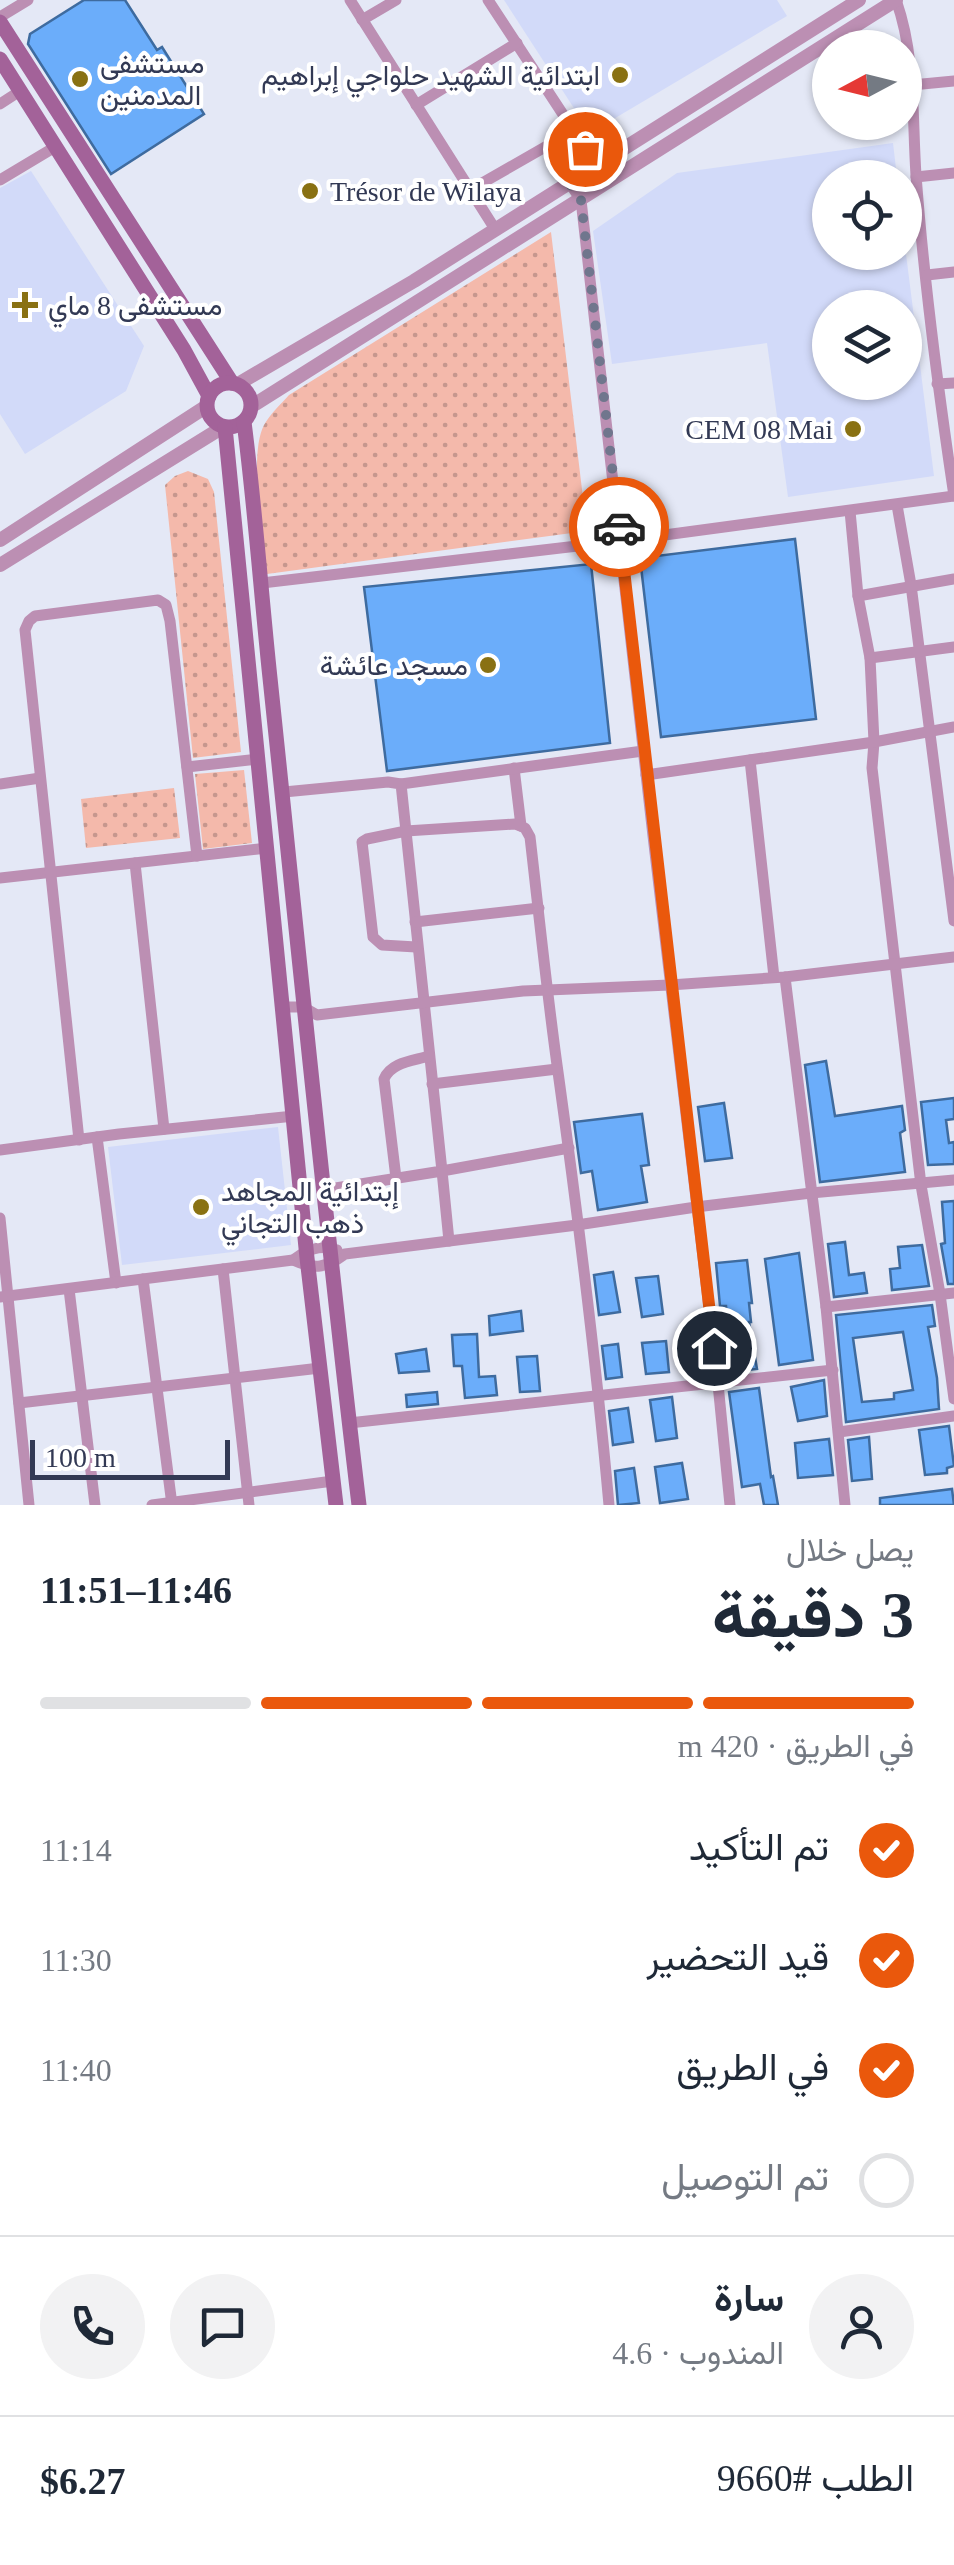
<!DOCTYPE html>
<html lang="ar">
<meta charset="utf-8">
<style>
body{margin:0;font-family:"Times New Roman",Vazirmatn,serif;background:#f2f2f3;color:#1f2937;direction:rtl;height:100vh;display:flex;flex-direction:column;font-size:38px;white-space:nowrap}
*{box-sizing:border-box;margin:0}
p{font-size:32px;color:#747a83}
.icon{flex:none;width:55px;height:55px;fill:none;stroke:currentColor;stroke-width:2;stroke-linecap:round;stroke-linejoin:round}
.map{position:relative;height:1505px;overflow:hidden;direction:ltr}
.side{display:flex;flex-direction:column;background:#fff;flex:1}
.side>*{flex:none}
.needle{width:65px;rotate:263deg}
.fabs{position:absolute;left:812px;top:30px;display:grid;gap:20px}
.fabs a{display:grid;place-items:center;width:110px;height:110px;border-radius:50%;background:#fff;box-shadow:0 2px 8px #0004;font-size:50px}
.scale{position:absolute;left:30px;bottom:25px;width:200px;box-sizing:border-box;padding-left:10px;border:5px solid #323954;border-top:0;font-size:28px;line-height:35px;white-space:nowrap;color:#323954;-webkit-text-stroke:8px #fff;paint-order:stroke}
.pin{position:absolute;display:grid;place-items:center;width:85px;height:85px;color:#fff;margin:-42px;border:5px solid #fff;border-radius:50%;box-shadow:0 2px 10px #0007}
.courier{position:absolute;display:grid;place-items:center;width:100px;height:100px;margin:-50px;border:8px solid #ea580c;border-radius:50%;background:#fff;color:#222;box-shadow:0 2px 12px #0007}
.summary em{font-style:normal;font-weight:700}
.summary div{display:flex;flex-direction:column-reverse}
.summary{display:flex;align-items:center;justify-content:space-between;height:170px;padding:0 40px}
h1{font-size:65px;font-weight:700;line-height:75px}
.bar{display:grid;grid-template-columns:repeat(4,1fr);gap:15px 10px;align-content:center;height:120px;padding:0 40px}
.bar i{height:12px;border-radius:8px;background:#e0e1e3}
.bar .on{background:#ea580c}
.bar p{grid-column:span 4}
.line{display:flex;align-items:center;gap:25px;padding:0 40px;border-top:2px solid #e0e1e3}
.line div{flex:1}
.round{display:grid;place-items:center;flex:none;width:105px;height:105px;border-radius:52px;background:#f2f2f3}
ol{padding:0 40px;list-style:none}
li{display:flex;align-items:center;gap:30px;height:110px}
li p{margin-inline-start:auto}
li .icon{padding:10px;border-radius:50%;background:#ea580c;color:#fff;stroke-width:4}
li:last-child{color:#747a83}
li i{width:55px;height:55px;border:5px solid #e0e1e3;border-radius:50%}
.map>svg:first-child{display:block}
.built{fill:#d2daf9;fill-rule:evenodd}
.green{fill:url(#green-dots)}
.building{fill:#6badfa;stroke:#3e6b9f;stroke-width:2.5;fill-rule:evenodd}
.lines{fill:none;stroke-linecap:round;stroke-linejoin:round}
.minor{stroke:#bc8fb3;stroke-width:11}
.tertiary{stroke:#bc8fb3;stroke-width:14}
.secondary{stroke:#a36299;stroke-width:15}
.done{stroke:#70768d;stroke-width:10;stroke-dasharray:0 18}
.route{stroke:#ea580c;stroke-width:12}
.poi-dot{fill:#897113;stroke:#fff;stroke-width:4}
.labels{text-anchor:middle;stroke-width:8;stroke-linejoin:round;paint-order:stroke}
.poi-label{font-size:28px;fill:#323954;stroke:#fff;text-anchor:start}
</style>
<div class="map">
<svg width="954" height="1505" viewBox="0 0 954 1505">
<defs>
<pattern id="green-dots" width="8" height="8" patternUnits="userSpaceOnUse" patternTransform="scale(2.5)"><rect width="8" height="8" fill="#f4b9ab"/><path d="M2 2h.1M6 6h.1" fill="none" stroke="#c6978e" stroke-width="1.8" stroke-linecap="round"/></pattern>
</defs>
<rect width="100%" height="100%" fill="#e4e8f6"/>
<g class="built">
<polygon points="504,0 777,0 787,16 590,133"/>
<path d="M893,143L897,177L830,178V252H905V246L934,476L788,497L767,343L612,364L593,231L677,173ZM830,308H905V382H830Z"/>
<polygon points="31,171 144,346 126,391 25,454 0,414 0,188"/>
<polygon points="278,1127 291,1245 122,1265 108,1147"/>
</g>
<g class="green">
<path d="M551,232L587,531L267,574C264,537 248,456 264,425C270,414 281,404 289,395Z"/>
<polygon points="188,471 208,479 214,492 241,752 193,758 165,485 175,476"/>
<polygon points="244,770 252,843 203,849 195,774"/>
<polygon points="174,788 180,838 86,848 81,799"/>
</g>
<g class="building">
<polygon points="84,0 125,0 157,50 162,47 204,114 111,174 28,44 30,34"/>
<polygon points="795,539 816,719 661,737 640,558"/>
<polygon points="591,564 610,743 387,771 364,587"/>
<polygon points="826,1061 835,1116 902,1106 905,1130 900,1133 905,1172 820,1182 805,1065"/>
<polygon points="954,1098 954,1119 946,1120 949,1143 954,1142 954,1164 928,1165 921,1102"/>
<polygon points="724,1103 732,1158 705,1161 698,1107"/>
<polygon points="642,1114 649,1165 641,1166 647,1202 598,1210 592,1171 581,1173 574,1122"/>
<polygon points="954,1201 954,1284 948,1284 941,1244 945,1243 942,1202"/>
<polygon points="845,1242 849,1275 864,1273 867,1293 834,1297 828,1244"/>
<polygon points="922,1245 929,1286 892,1290 890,1269 900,1268 898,1247"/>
<polygon points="799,1253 813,1360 779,1365 765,1259"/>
<polygon points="747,1260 752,1303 749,1303 751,1322 749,1322 757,1369 730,1372 723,1332 728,1332 726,1306 720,1306 716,1263"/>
<polygon points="613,1272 620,1312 599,1315 594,1275"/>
<polygon points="658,1276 663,1314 642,1317 636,1278"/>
<path d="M932,1305L935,1326L928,1327L937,1378L939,1409L846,1422L836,1315ZM903,1332L913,1390L894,1393V1399L862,1402L853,1338Z"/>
<polygon points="521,1311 523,1331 490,1335 489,1316"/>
<polygon points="477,1334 479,1377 495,1376 497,1395 465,1398 462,1366 454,1366 452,1335"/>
<polygon points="666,1341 669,1372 646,1374 642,1343"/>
<polygon points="618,1344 622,1377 606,1379 602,1346"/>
<polygon points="426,1349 429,1371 399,1373 396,1354"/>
<polygon points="537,1356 540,1391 520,1392 517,1357"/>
<polygon points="824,1380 827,1416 798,1421 791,1387"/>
<polygon points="759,1388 771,1477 773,1476 778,1505 764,1505 760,1484 742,1487 729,1392"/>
<polygon points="437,1392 438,1404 407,1407 406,1395"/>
<polygon points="672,1397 677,1438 656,1441 650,1400"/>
<polygon points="628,1408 633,1442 613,1445 609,1411"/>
<polygon points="949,1426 954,1466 947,1468 947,1473 925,1475 919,1430"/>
<polygon points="869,1437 872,1479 852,1481 848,1440"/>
<polygon points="829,1439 833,1475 798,1478 795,1443"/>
<polygon points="682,1463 688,1499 660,1503 655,1467"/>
<polygon points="634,1468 639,1503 618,1505 615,1471"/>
<polygon points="952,1489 954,1505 880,1505 880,1498"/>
</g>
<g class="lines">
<g class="minor">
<polyline points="350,0 495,229"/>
<polyline points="488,0 608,183"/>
<path d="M896,0C916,56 912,116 916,175C924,282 938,389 954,496"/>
<polyline points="0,17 28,0"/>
<polyline points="362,20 396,0"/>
<polyline points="912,85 954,81"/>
<polyline points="0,104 20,91"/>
<polyline points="416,105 517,43"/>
<polyline points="916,177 954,173"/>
<polyline points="0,180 55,147"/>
<polyline points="570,184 581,200 653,836 718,1384 730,1505"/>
<polyline points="470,190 573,131"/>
<polyline points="927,275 954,272"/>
<polyline points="937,384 954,383"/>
<polyline points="897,505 911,585 954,921"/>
<polyline points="262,583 620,541 954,496"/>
<polyline points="858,596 954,579"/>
<polyline points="870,658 954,647"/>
<polyline points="954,727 874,742 872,768 921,1185 940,1294 954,1399"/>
<polyline points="750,760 774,977"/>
<polyline points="187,767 258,759"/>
<polyline points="514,768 521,826"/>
<polyline points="646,775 874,742 870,658 858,596 850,511"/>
<polyline points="0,784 40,778"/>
<polyline points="401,784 643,751"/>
<polyline points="284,792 388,782 401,784 442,1171 323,1190"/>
<polyline points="135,863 164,1129"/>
<polyline points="0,878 267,848"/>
<polyline points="415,922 539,908"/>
<path d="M416,947L382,945L373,937L362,842L367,839L406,831L515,824L525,828L530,837C539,915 547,994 558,1072C578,1216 596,1360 609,1505"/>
<polyline points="785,977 826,1307 845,1505"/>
<polyline points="283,1007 303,1007 317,1015 523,991 670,985 785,977 954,957"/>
<polyline points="432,1084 557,1069"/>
<polyline points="97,1137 116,1283"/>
<polyline points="79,1140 25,630 29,621 35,616 158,600 166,605 170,621 197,856"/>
<polyline points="0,1150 119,1134 294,1116"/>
<path d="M396,1178L384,1079C391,1062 413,1061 429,1056"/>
<polyline points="0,1218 29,1505"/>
<polyline points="449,1241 442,1171 569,1148"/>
<path d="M293,1260C315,1270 326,1268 345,1254L577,1225L696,1207L811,1193L954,1180"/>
<polyline points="223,1269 249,1505"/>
<polyline points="143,1279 172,1505"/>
<polyline points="69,1289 95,1505"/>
<path d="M0,1297L293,1260C306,1250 320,1244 337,1250"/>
<polyline points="826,1307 954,1293"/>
<polyline points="19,1403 320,1368"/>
<polyline points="349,1423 833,1370"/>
<polyline points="839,1432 954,1416"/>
<polyline points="152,1505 333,1481"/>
</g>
<g class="tertiary">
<polyline points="238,384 414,281 859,0"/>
<polyline points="252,406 896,0"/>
<polyline points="0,540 207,406"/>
<polyline points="0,565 223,427"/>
</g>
<g class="secondary">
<polyline points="0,22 232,383"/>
<polyline points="0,59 184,350 209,396"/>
<circle cx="229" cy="405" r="22"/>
<path d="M244,422C255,507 261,593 270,678C299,954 326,1230 359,1505"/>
<polyline points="225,427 307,1258 336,1505"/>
</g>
</g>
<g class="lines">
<polyline class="done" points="585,149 596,167 570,184 581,200 619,527"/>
<polyline class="route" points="619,527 714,1348"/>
</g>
<g class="poi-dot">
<circle cx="620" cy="75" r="10"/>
<circle cx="80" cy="79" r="10"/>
<circle cx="310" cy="191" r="10"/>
<path d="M20 290h10v10h10v10h-10v10h-10v-10h-10v-10h10z"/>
<circle cx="853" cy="429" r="10"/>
<circle cx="488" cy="665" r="10"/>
<circle cx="201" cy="1207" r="10"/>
</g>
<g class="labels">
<g class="poi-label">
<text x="100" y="73">مستشفى<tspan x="100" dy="32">المدمنين</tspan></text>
<text x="600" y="85" text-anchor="end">ابتدائية الشهيد حلواجي إبراهيم</text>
<text x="330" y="201">Trésor de Wilaya</text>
<text x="48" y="315">مستشفى 8 ماي</text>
<text x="833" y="439" text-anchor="end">CEM 08 Mai</text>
<text x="468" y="675" text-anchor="end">مسجد عائشة</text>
<text x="221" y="1201">إبتدائية المجاهد<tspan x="221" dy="32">ذهب التجاني</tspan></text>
</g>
</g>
</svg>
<div class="fabs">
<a><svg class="needle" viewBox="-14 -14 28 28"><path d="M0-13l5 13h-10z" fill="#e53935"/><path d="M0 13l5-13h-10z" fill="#747a83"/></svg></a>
<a><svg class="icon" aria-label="locate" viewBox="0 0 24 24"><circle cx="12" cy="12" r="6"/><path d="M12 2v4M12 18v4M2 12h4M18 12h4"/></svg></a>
<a><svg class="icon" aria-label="layers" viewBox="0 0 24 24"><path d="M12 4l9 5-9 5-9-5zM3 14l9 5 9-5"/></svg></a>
</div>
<div class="scale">100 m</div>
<div class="pin" style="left:585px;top:149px;background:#ea580c"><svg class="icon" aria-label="bag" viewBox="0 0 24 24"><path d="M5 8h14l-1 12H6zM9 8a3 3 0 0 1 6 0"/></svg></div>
<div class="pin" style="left:714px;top:1348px;background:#1f2937"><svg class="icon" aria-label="home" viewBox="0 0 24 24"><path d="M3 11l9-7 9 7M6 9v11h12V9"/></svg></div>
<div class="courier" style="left:619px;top:527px"><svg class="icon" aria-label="car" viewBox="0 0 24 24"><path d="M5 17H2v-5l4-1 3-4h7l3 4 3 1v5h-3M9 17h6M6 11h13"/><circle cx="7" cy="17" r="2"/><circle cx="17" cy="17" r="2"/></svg></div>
</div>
<section class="side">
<div class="summary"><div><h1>3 دقيقة</h1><p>يصل خلال</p></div><em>11:46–11:51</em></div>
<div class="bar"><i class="on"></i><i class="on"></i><i class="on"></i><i></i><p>في الطريق · 420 m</p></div>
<ol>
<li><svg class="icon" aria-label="check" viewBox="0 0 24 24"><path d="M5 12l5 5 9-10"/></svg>تم التأكيد<p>11:14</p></li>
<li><svg class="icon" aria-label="check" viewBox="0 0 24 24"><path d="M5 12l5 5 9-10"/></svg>قيد التحضير<p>11:30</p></li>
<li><svg class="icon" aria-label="check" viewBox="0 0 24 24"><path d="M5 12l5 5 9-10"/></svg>في الطريق<p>11:40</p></li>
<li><i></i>تم التوصيل</li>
</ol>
<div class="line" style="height:180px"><a class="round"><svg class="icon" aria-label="person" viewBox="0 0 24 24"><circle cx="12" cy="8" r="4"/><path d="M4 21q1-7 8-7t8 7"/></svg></a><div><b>سارة</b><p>المندوب · 4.6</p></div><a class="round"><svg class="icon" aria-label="chat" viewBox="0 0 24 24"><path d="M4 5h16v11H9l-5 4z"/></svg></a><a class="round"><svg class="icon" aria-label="phone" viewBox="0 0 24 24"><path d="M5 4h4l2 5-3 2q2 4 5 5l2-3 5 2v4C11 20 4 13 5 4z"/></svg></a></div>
<div class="line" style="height:130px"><div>الطلب #9660</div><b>$6.27</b></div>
</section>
